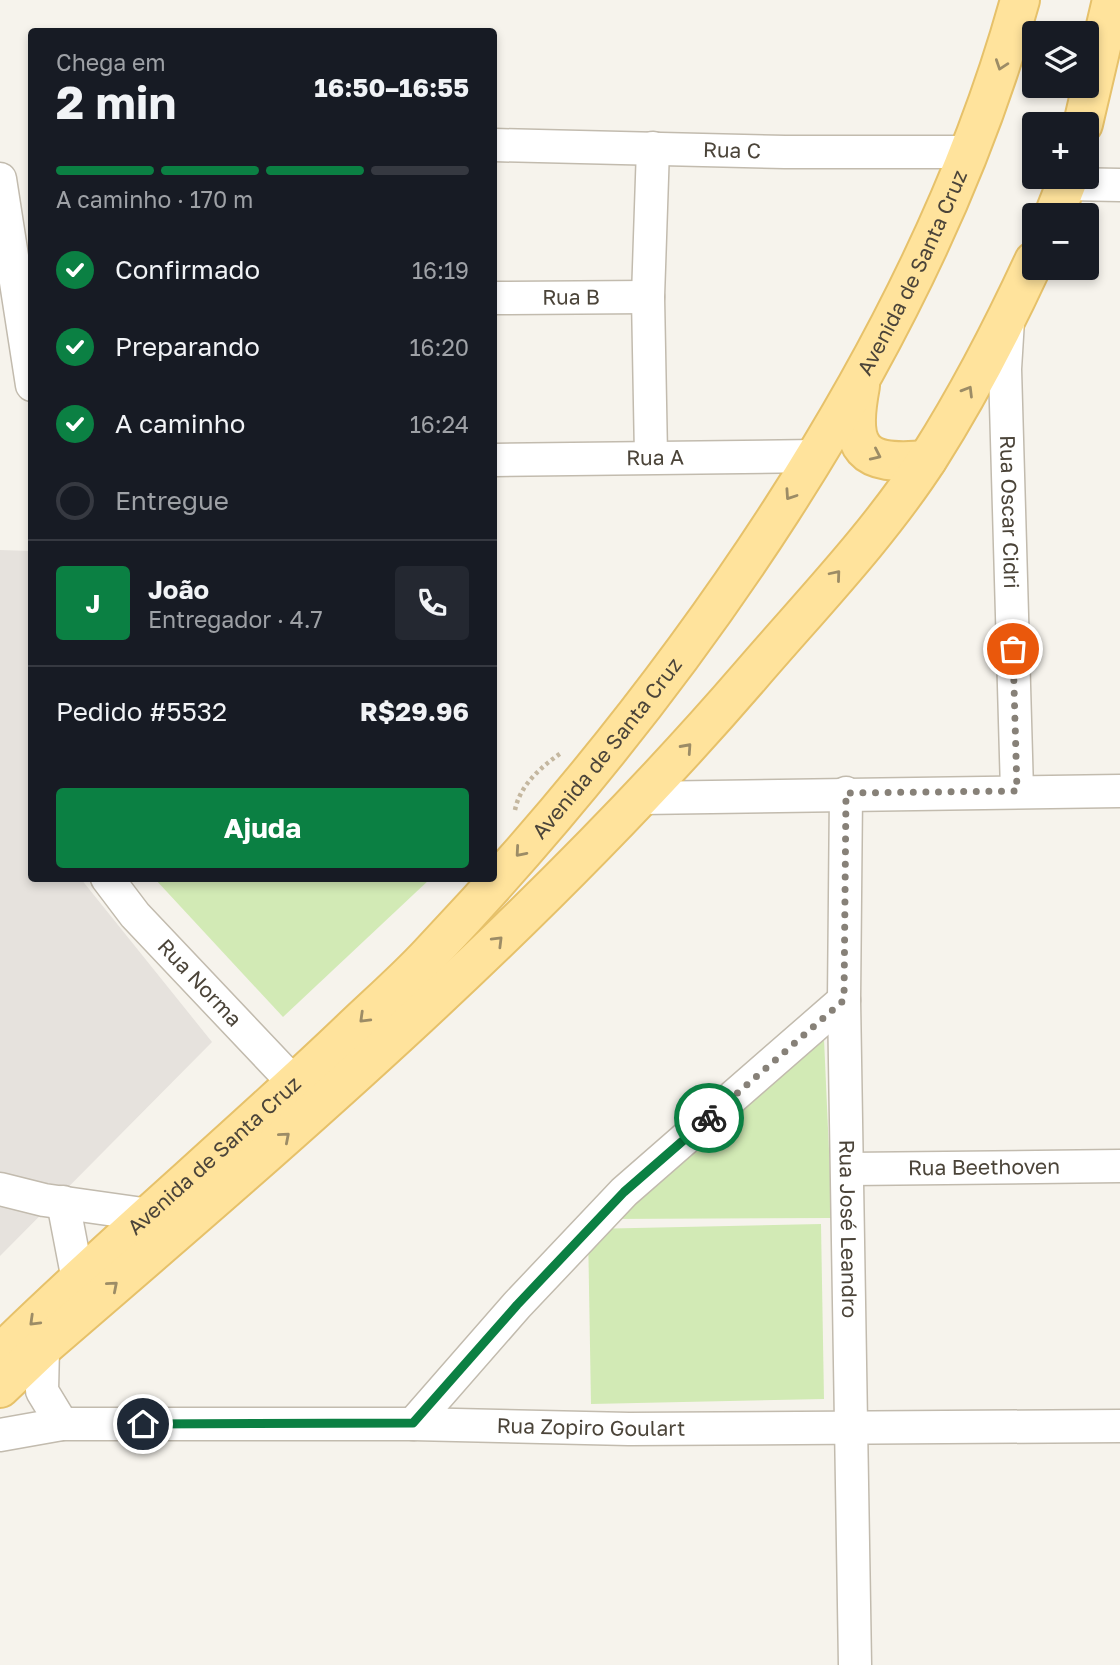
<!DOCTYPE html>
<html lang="pt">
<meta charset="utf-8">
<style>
body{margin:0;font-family:"Golos Text",sans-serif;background:#242831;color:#f1f3f6;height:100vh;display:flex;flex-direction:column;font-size:26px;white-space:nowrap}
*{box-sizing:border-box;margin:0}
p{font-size:23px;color:#9ea1a6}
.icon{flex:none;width:38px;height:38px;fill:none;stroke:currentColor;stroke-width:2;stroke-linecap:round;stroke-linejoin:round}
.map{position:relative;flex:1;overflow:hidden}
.sheet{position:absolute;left:28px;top:28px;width:469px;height:854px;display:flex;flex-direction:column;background:#171b24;border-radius:7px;box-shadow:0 4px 10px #0003}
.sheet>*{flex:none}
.buttons{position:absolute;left:1022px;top:21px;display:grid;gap:14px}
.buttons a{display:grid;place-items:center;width:77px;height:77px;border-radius:7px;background:#171b24;box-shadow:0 4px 10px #0003;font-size:35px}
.pin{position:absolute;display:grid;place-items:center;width:60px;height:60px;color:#fff;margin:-30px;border:4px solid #fff;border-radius:50%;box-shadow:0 2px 7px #0007}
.courier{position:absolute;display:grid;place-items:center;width:70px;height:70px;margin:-35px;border:5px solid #0b8043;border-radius:50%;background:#fff;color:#222;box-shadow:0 2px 9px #0007}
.summary em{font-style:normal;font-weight:700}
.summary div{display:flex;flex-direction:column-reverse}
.summary{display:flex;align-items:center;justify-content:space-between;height:119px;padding:0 28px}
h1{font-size:46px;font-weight:700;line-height:52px}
.bar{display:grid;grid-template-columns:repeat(4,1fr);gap:10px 7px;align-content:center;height:84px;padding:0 28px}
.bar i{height:9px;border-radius:5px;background:#363941}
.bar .on{background:#0b8043}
.bar p{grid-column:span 4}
.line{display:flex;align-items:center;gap:18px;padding:0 28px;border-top:2px solid #363941}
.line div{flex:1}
.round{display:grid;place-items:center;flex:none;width:74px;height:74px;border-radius:7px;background:#242831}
ol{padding:0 28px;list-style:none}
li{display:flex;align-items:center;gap:21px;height:77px}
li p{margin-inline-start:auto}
li .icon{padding:7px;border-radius:50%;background:#0b8043;color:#fff;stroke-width:4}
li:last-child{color:#9ea1a6}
li i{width:38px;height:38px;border:4px solid #363941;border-radius:50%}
.action{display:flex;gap:14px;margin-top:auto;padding:14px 28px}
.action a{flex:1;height:80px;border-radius:7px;background:#0b8043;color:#fff;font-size:28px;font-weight:700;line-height:80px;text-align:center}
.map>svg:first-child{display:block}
.industrial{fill:#e6e2dd}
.green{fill:#d2eab5}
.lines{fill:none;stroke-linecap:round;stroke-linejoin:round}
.minor-casing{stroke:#c2bbae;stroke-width:35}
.major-casing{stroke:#e6c16a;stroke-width:42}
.path{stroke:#c4b79f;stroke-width:4.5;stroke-dasharray:3.5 3.5;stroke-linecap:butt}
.minor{stroke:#fff;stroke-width:32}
.major{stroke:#ffe39c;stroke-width:38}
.oneway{stroke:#9c8c66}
.done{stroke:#878178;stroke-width:7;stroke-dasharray:0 12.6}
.route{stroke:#0b8043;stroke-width:9}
.labels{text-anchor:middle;stroke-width:5;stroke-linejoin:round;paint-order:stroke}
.street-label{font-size:21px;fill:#4b4439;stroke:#fff}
</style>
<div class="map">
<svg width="1120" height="1665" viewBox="0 0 1120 1665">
<rect width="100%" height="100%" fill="#f6f3ec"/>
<polygon class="industrial" points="0,550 31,551 32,878 81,879 212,1042 0,1256"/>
<g class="green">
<polygon points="155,879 430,879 283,1017"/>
<polygon points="824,1039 832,1218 606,1219 790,1055"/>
<polygon points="821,1224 824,1399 591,1404 588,1229"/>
</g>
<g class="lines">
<defs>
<g id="minor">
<path id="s1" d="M494,145L785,152H970"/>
<polyline points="0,179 32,385"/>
<polyline points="1067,184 1120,185"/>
<path id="s2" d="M494,298L648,297"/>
<path id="s3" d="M1008,320L1005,369L1017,791"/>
<polyline points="651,456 648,297 653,148"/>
<path id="s4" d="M494,460L816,456"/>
<path id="s5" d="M846,793L844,1000L855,1665"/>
<polyline points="641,798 1120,791"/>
<path id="s6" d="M107,878L135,915L295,1084"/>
<path id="s7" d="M849,1169L1120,1166"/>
<polyline points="0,1189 44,1200 150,1215"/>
<polyline points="63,1202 78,1280"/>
<polyline points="43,1347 42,1391 62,1424"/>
<polyline points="413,1424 517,1305 624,1192 844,1000"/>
<path id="s8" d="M0,1435L62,1424H413L629,1429L1120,1426"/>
</g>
<g id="major">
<polyline points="1083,124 1112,0"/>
<polyline points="1054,215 1069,177"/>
<path d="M860,386C848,450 861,466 927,460"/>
<path id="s9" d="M0,1354C113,1243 235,1141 349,1032C376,1006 405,981 430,954C677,693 924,349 1020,0"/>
<path d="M0,1388L43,1347C289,1135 537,923 750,676C810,606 878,536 929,457C969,394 1003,328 1034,261"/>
</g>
</defs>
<use href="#minor" class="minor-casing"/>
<use href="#major" class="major-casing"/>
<path class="path" d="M515,810C520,785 541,767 561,753"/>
<use href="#minor" class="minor"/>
<use href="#major" class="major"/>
</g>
<defs><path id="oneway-chevron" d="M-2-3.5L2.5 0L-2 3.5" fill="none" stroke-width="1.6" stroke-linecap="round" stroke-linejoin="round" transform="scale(1.75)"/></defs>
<g class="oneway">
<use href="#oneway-chevron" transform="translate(1001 65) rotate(109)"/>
<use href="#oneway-chevron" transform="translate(968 391) rotate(-59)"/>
<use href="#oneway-chevron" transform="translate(876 455) rotate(25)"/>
<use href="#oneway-chevron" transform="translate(790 495) rotate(124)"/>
<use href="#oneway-chevron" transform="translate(836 575) rotate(-50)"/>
<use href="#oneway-chevron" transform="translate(687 748) rotate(-48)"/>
<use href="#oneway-chevron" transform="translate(520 852) rotate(131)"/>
<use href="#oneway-chevron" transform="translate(498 941) rotate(-45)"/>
<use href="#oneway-chevron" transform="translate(364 1018) rotate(136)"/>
<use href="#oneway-chevron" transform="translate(285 1137) rotate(-41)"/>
<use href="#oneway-chevron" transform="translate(113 1286) rotate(-41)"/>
<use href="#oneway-chevron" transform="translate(34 1321) rotate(136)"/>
</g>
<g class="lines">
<polyline class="done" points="709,1118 844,1000 846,793 1017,791 1013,649"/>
<polyline class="route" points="143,1424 413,1423 517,1305 624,1192 709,1118"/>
</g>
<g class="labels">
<g class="street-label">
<text dy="7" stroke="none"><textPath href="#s1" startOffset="238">Rua C</textPath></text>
<text dy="7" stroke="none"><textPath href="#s9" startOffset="1426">Avenida de Santa Cruz</textPath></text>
<text dy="7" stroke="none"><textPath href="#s2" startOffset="77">Rua B</textPath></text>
<text dy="7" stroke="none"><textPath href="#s4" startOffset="161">Rua A</textPath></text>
<text dy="7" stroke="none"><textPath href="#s3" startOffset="192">Rua Oscar Cidri</textPath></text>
<text dy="7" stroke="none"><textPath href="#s9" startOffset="859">Avenida de Santa Cruz</textPath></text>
<text dy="7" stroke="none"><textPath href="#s6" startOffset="140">Rua Norma</textPath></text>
<text dy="7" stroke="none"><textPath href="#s9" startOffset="292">Avenida de Santa Cruz</textPath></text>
<text dy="7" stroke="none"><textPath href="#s7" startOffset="135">Rua Beethoven</textPath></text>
<text dy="7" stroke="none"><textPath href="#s5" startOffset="436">Rua José Leandro</textPath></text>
<text dy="7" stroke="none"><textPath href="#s8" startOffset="592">Rua Zopiro Goulart</textPath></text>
</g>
</g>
</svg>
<div class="buttons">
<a><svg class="icon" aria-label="layers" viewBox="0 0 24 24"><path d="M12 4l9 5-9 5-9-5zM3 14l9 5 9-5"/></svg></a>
<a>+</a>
<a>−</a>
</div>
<div class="pin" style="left:1013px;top:649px;background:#ea580c"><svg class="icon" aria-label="bag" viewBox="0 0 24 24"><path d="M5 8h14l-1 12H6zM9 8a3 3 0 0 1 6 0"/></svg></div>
<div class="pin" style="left:143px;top:1424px;background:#1f2937"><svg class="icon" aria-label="home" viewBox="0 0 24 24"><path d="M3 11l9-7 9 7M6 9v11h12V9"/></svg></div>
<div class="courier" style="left:709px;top:1118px"><svg class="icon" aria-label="bike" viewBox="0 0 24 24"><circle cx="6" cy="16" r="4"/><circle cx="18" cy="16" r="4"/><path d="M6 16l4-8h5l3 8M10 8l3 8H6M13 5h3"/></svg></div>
<section class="sheet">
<div class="summary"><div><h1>2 min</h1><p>Chega em</p></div><em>16:50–16:55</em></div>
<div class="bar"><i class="on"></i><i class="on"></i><i class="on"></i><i></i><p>A caminho · 170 m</p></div>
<ol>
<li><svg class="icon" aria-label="check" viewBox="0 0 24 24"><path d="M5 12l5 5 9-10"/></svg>Confirmado<p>16:19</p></li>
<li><svg class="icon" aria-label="check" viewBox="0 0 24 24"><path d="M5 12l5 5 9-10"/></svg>Preparando<p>16:20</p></li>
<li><svg class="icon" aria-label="check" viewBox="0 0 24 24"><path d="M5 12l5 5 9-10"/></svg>A caminho<p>16:24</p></li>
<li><i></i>Entregue</li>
</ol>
<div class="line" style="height:126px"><b class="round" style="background:#0b8043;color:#fff">J</b><div><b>João</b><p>Entregador · 4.7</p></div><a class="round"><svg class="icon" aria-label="phone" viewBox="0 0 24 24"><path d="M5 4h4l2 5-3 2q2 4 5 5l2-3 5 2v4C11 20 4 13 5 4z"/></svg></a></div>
<div class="line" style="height:91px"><div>Pedido #5532</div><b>R$29.96</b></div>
<div class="action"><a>Ajuda</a></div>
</section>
</div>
